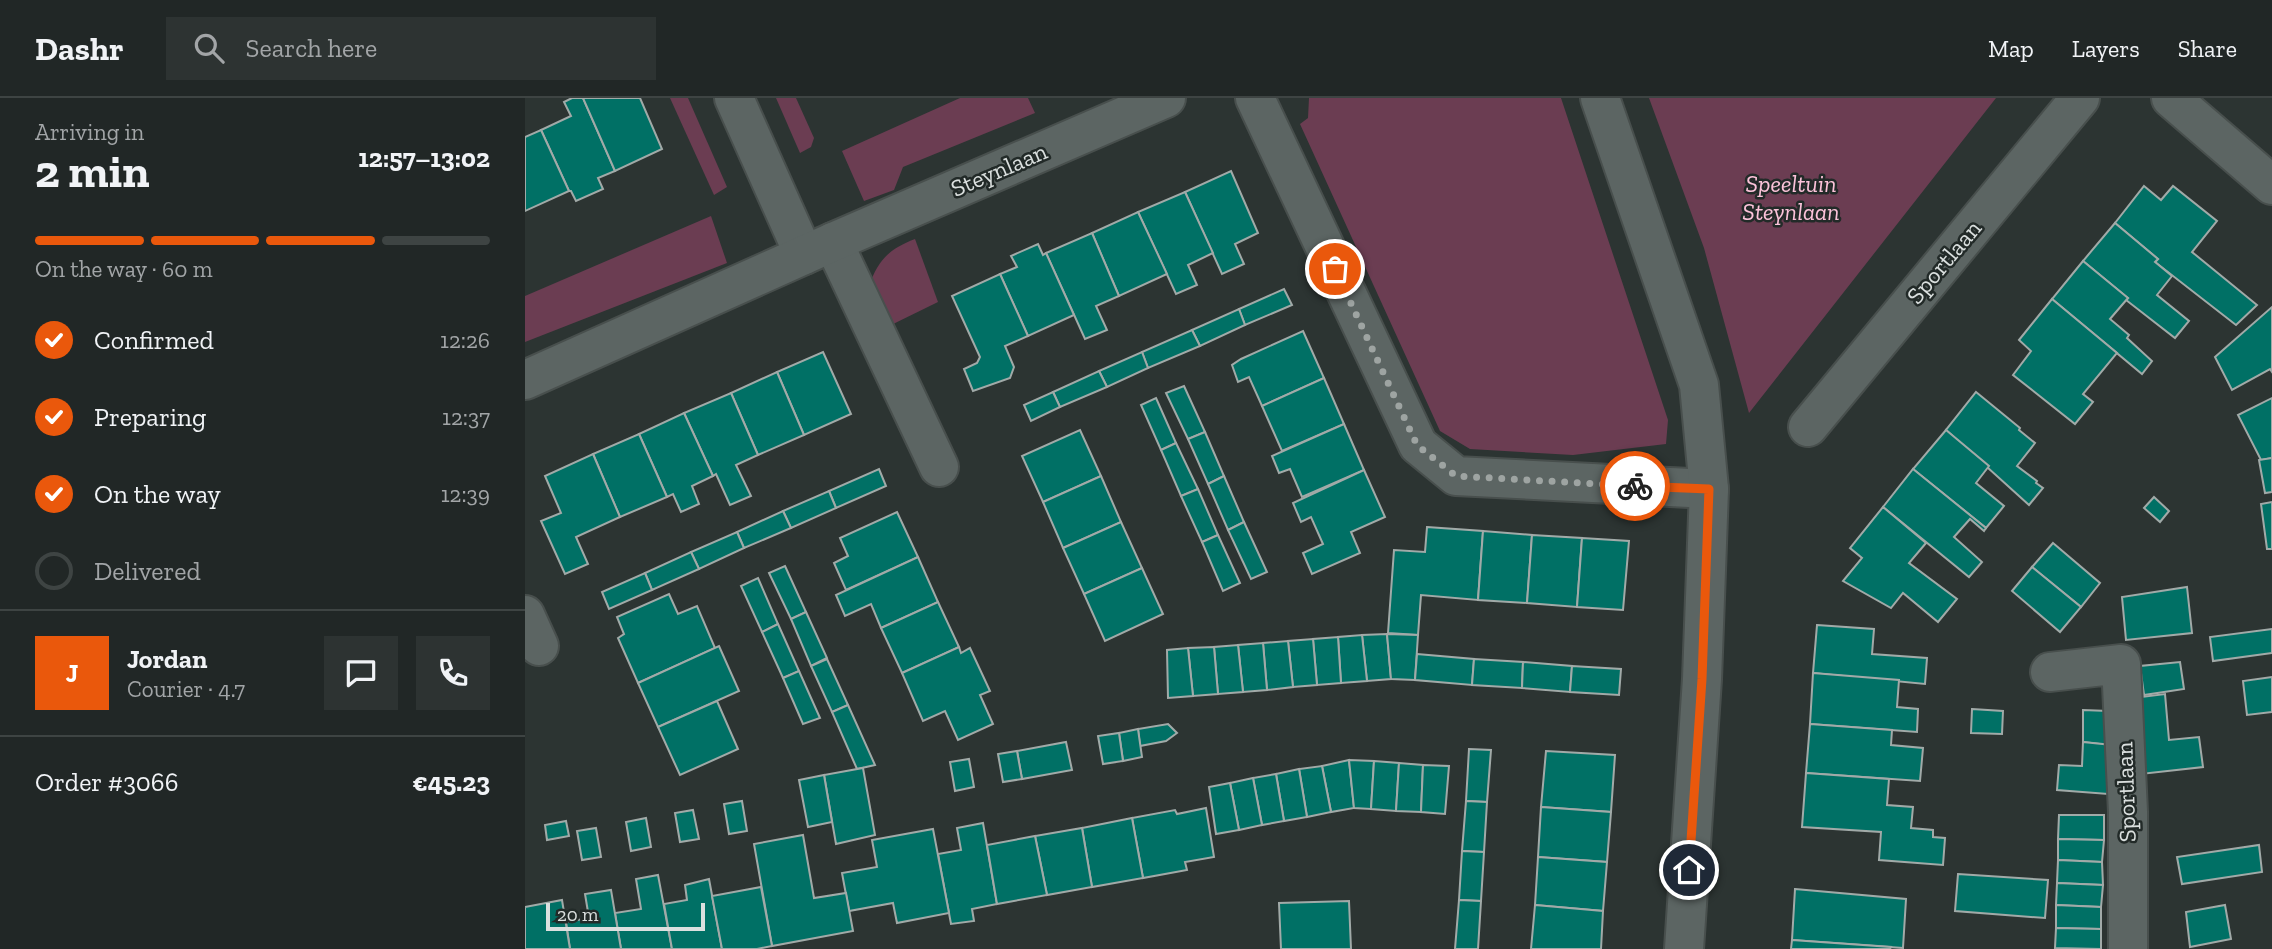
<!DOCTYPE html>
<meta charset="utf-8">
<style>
body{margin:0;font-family:"Zilla Slab",serif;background:#2d3332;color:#f1f3f6;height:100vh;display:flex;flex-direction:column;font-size:26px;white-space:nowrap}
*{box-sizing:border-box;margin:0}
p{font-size:23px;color:#a2a5a7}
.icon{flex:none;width:38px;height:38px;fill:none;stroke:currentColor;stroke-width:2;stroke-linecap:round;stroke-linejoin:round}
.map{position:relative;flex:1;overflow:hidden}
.side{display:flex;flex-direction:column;background:#212726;width:525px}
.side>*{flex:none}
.scale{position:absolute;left:21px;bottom:18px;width:159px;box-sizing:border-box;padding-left:7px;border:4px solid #dbe0df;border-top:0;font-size:19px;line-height:24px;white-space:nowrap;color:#dbe0df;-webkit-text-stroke:5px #222a28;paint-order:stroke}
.pin{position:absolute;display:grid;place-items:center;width:60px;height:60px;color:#fff;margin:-30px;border:4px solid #fff;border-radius:50%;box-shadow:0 2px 7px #0007}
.courier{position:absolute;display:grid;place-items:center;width:70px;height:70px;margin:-35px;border:5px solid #ea580c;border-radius:50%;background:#fff;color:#222;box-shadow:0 2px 9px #0007}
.summary em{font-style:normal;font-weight:800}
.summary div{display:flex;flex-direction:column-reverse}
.summary{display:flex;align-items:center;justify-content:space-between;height:119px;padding:0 35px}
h1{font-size:46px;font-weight:800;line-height:52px}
.bar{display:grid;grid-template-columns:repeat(4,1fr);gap:10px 7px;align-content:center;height:84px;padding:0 35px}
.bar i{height:9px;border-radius:5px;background:#3e4443}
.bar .selected{background:#ea580c}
.bar p{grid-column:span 4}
.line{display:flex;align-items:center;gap:18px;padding:0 35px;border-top:2px solid #3e4443}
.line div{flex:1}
.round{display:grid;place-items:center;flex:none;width:74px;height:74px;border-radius:0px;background:#2d3332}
ol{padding:0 35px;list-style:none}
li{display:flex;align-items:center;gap:21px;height:77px}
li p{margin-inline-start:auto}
li .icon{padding:7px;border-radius:50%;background:#ea580c;color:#fff;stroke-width:4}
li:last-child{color:#a2a5a7}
li i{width:38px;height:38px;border:4px solid #3e4443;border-radius:50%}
header{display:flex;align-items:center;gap:42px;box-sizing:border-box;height:98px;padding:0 35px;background:#212726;border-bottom:2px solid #3e4443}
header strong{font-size:33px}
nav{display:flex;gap:38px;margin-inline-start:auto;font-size:24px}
.search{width:490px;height:63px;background:#2d3332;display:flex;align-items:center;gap:18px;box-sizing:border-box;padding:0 24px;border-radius:0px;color:#a2a5a7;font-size:26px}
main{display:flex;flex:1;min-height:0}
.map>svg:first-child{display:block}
.green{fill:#6b3d52}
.building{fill:#007065;stroke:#a1aaa8;stroke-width:2}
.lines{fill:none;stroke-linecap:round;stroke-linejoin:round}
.minor-casing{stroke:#484f4d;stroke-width:42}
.minor{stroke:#5c6563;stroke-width:38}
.done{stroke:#9ea4a2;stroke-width:7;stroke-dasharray:0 12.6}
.route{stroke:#ea580c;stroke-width:9}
.labels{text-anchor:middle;stroke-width:5;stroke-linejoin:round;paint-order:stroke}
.street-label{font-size:24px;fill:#dbe0df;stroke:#222a28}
.park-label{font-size:24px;font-style:italic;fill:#fcc3da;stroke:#222a28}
</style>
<header>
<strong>Dashr</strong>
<div class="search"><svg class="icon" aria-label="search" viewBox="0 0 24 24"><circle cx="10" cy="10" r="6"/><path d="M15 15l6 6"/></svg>Search here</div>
<nav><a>Map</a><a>Layers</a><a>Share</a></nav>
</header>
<main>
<section class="side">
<div class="summary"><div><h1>2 min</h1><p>Arriving in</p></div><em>12:57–13:02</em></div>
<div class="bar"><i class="selected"></i><i class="selected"></i><i class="selected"></i><i></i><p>On the way · 60 m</p></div>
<ol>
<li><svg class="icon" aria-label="check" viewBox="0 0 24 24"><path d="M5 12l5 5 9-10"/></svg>Confirmed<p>12:26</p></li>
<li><svg class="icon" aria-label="check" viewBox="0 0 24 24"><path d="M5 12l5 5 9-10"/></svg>Preparing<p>12:37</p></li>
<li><svg class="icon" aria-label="check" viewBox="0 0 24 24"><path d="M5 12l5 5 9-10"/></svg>On the way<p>12:39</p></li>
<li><i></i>Delivered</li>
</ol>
<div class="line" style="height:126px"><b class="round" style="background:#ea580c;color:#fff">J</b><div><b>Jordan</b><p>Courier · 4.7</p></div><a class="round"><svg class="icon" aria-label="chat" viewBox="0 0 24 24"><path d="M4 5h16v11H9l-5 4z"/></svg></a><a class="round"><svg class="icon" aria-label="phone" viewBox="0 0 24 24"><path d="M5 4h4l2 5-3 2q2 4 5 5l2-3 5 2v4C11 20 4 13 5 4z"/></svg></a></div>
<div class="line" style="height:91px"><div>Order #3066</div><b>€45.23</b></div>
</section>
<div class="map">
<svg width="1747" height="851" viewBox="0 0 1747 851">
<rect width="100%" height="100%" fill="#2c3432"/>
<g class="green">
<polygon points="145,0 163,0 202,89 189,97"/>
<polygon points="251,0 271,0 289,40 286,49 275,55"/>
<polygon points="435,0 503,0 510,15 378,69 369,92 339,103 317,53"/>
<polygon points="784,0 1036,0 1143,322 1141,346 1048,357 945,351 915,333 775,26 783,20"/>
<polygon points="1124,0 1471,0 1224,315 1179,150"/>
<polygon points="186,118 202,165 0,244 0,198"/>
<path d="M390,141L413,204L362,229L344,188C353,162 364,151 390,141Z"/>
</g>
<g class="building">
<polygon points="47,0 58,0 90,73 73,80 78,91 51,103 46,93 44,93 16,32 46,18 39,4"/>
<polygon points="58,0 115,0 137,51 90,73"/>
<polygon points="16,32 44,93 0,113 0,39"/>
<polygon points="706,73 733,135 710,146 719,166 697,176 660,94"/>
<polygon points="1619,88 1636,102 1648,88 1692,123 1667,154 1732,207 1711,227 1630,164 1633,161 1590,125"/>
<polygon points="660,94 688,155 663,167 672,187 651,196 613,114"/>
<polygon points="613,114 642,176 594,198 567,135"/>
<polygon points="1590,125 1633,161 1630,164 1647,178 1632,197 1664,223 1650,240 1601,202 1603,200 1558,163"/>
<polygon points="567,135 594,198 571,208 582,232 560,241 521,155"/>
<polygon points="513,146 518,157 521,155 549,217 503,238 475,176 492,169 486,158"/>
<polygon points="1558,163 1603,200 1585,221 1604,237 1602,240 1627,263 1617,276 1527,201"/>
<polygon points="475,176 503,238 480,248 489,269 485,280 448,293 439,271 452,265 455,259 427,198"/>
<polygon points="759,191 767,207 720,227 714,211"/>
<polygon points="1527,201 1592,255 1558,296 1568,304 1550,326 1488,277 1506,253 1494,242"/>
<polygon points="1747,209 1747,274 1745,271 1707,292 1690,259"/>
<polygon points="714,211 720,227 675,248 667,232"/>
<polygon points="667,232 675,248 623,270 617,254"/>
<polygon points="778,233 799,280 737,308 724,279 713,284 707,267 716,261"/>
<polygon points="298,254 326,316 279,337 252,274"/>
<polygon points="617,254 623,270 582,289 574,273"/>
<polygon points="574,273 582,289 535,309 528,294"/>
<polygon points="252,274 279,337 233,357 206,295"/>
<polygon points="799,280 819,326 757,353 737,308"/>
<polygon points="659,288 680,334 663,341 641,295"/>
<polygon points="528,294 535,309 506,323 499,307"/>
<polygon points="1451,294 1495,330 1494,332 1510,345 1492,368 1512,383 1511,385 1518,390 1504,407 1421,332"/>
<polygon points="206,295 233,357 211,367 226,398 205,407 191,376 188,378 159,315"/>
<polygon points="631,300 651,345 636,352 616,307"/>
<polygon points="1747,300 1747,360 1736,362 1713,317"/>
<polygon points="159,315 188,378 167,388 174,406 156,414 148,396 142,399 114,336"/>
<polygon points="819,326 839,372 777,399 765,371 754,375 747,358"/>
<polygon points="555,332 576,378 518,404 497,358"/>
<polygon points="1421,332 1464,368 1451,385 1479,408 1461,430 1388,371"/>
<polygon points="680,334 699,378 683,386 663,341"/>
<polygon points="114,336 142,399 95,419 68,356"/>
<polygon points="651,345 673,391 656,398 636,352"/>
<polygon points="68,356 95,419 51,439 63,466 40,476 16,423 36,415 20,378"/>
<polygon points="1747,360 1747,394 1740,395 1734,362"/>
<polygon points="354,371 361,388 311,410 304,393"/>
<polygon points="1388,371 1461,430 1459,433 1445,421 1429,439 1457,464 1444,479 1358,409"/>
<polygon points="839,372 860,419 826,434 835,455 787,476 778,455 798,446 786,419 776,424 768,405"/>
<polygon points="576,378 596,424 538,450 518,404"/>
<polygon points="699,378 719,424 703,432 683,386"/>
<polygon points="673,391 693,437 677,444 656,398"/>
<polygon points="304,393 311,410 266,430 258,413"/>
<polygon points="1629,399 1644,413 1635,424 1619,410"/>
<polygon points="1747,404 1747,451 1742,451 1736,406"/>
<polygon points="1358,409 1401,445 1384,465 1432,501 1413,524 1378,495 1366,510 1318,483 1337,460 1325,450"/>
<polygon points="258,413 266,430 219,450 212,434"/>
<polygon points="372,414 393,459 321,492 309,465 323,458 315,440"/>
<polygon points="596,424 617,470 559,496 538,450"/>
<polygon points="719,424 742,474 726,481 703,432"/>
<polygon points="902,429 958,433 953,502 896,497 893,537 863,535 869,452 900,454"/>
<polygon points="958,433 1007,437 1002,505 953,502"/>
<polygon points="212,434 219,450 174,471 166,454"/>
<polygon points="693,437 715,485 698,493 677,444"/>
<polygon points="1007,437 1057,440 1052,509 1002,505"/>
<polygon points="1057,440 1104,443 1098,512 1052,509"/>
<polygon points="1528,445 1575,485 1556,509 1507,469"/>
<polygon points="166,454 174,471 127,492 120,475"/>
<polygon points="393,459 413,504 356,530 346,506 320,518 311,497"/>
<polygon points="260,468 281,514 266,521 244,475"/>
<polygon points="1507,469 1556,509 1535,534 1487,493"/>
<polygon points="617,470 638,516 580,543 559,496"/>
<polygon points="120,475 127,492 84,511 77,494"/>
<polygon points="233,480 253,526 237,534 216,488"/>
<polygon points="1662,489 1667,535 1601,542 1597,499"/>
<polygon points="144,496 153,516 172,508 190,550 113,585 93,540 99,536 92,519"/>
<polygon points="413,504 434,549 377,575 356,530"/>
<polygon points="281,514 302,560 286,568 266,521"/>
<polygon points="253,526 274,573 258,580 237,534"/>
<polygon points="1292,527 1349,531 1347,556 1402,560 1400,586 1288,575"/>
<polygon points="1747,531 1747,555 1688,563 1685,539"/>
<polygon points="862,536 866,581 842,583 837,537"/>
<polygon points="862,536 893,537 890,582 866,581"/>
<polygon points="837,537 842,583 816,585 813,539"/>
<polygon points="813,539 816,585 792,587 788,541"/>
<polygon points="788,541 792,587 768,589 763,543"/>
<polygon points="763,543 768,589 742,592 738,545"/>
<polygon points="738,545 742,592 718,594 713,547"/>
<polygon points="713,547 718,594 693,596 689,549"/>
<polygon points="194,548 214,593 133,629 113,585"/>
<polygon points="434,549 436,555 445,550 465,593 455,597 468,626 433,642 420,613 398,623 377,575"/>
<polygon points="689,549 693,596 668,598 663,550"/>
<polygon points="663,550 668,598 643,600 642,552"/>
<polygon points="892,556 949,561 947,587 890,582"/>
<polygon points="302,561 323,607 307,614 286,568"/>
<polygon points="949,561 998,564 997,590 947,587"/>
<polygon points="998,564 1047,568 1045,594 997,590"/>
<polygon points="1655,564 1659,591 1619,597 1615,568"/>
<polygon points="1047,568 1096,571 1094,597 1045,594"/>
<polygon points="274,573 295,620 278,626 258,580"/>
<polygon points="1288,575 1374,582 1372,609 1393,611 1392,634 1285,626"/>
<polygon points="1747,579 1747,614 1722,617 1718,583"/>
<polygon points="1640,596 1644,642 1674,639 1678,669 1616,676 1608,600"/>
<polygon points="192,603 213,651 155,677 133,629"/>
<polygon points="323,607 350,667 332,671 307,614"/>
<polygon points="1447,611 1478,613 1477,636 1446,635"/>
<polygon points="1558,612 1583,613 1583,647 1558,644"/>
<polygon points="643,626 652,635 641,643 615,648 613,631"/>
<polygon points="1285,626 1367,632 1366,647 1398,650 1395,683 1281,675"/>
<polygon points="613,631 617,659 598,663 594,635"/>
<polygon points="594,635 598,663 578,666 573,638"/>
<polygon points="541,644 547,672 497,681 492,653"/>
<polygon points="1558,644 1587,647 1583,696 1532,692 1534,667 1557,668"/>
<polygon points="944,651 966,652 962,704 941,703"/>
<polygon points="492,653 497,681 478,684 473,656"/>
<polygon points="1021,653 1090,657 1086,714 1016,709"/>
<polygon points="444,661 449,689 430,693 425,664"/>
<polygon points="824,662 829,710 806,714 797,668"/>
<polygon points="824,662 849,663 846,711 829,710"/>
<polygon points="849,663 874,665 871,713 846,711"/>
<polygon points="874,665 898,667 896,714 871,713"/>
<polygon points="898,667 924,668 920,716 896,714"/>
<polygon points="797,668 806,714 782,719 774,671"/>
<polygon points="338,670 350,737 311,746 299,677"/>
<polygon points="774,671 782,719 759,723 751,676"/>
<polygon points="1281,675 1364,681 1362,707 1388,709 1386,730 1408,732 1408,739 1420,740 1418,767 1354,762 1356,734 1277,729"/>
<polygon points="751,676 759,723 737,727 728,680"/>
<polygon points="299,677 307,724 283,729 274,682"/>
<polygon points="728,680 737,727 714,732 705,685"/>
<polygon points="705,685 714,732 691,736 684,689"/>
<polygon points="217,703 222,733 204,736 199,706"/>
<polygon points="941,703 962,704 959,754 937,753"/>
<polygon points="1016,709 1086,714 1082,764 1013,759"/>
<polygon points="681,710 689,759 660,764 662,772 618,780 607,720 650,712 652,716"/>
<polygon points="168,712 174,741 155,744 150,715"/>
<polygon points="1534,717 1579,717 1579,742 1533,741"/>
<polygon points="121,720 126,749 106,753 101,724"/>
<polygon points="607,720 618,780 567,789 557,730"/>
<polygon points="41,723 44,738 22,742 20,727"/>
<polygon points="458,725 472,806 447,811 449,823 426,826 413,756 436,752 432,730"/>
<polygon points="71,730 76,759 57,762 52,733"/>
<polygon points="557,730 567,789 522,797 510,738"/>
<polygon points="408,731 424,815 372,825 368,805 324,813 317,775 352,769 347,742"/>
<polygon points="278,737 289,800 321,795 328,833 247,848 229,746"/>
<polygon points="510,738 522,797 472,806 462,747"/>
<polygon points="1533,741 1579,742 1577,764 1533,762"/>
<polygon points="1734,747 1737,774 1657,786 1652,759"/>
<polygon points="937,753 959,754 956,803 934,802"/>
<polygon points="1013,759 1082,764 1078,813 1010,807"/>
<polygon points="1533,762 1577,764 1578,787 1532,785"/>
<polygon points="1433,776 1523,782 1520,820 1430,813"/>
<polygon points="133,777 147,851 96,851 90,815 116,811 111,781"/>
<polygon points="184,781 197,851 147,851 139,806 162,802 160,787"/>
<polygon points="1532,785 1578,787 1576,809 1531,807"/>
<polygon points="236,789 247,848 232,851 197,851 187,798"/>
<polygon points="1270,791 1381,801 1378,850 1267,842"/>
<polygon points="86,792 96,851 45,851 41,824 64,820 60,796"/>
<polygon points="37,802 45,851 0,851 0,809"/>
<polygon points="934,802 956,803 953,851 930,851"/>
<polygon points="824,803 826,851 756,851 754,805"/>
<polygon points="1010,807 1078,813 1076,851 1006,851"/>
<polygon points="1531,807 1576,809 1576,831 1531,830"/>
<polygon points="1700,807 1706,841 1665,849 1661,814"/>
<polygon points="1531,830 1576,831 1576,851 1530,850"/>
<polygon points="1267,842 1366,849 1365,851 1266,851"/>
</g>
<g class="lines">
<defs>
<g id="minor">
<polyline points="209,0 279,157"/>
<polyline points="730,0 893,347 931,378 1184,391"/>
<polyline points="1075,0 1174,287 1184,391 1177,581 1159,851"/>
<polyline points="1646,0 1747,87"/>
<polyline points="308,144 414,369"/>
<polyline points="0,282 308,144 641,0"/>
<polyline points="1283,329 1555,0"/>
<polyline points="0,517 14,548"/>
<polyline points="1525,574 1596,566 1603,714 1603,851"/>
</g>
</defs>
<use href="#minor" class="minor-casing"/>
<use href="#minor" class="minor"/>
</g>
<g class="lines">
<polyline class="done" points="810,171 892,347 931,378 1110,388"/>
<polyline class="route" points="1110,388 1184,391 1177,581 1164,772"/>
</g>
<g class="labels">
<g class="street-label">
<text transform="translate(474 72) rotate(-23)" y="8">Steynlaan</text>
<text transform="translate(1419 164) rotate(-50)" y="8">Sportlaan</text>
<text transform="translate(1601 694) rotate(-92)" y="8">Sportlaan</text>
</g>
<g class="park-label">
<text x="1266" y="94">Speeltuin<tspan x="1266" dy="28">Steynlaan</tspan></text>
</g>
</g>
</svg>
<div class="scale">20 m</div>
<div class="pin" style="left:810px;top:171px;background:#ea580c"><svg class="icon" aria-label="bag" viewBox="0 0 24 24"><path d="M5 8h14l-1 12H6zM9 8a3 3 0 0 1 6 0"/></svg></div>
<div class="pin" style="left:1164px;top:772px;background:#1f2937"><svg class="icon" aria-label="home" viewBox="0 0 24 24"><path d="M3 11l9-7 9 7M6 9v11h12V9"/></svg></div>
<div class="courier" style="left:1110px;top:388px"><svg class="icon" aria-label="bike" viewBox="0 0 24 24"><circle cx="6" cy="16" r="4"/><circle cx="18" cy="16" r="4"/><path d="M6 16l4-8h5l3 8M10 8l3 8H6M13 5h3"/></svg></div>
</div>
</main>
